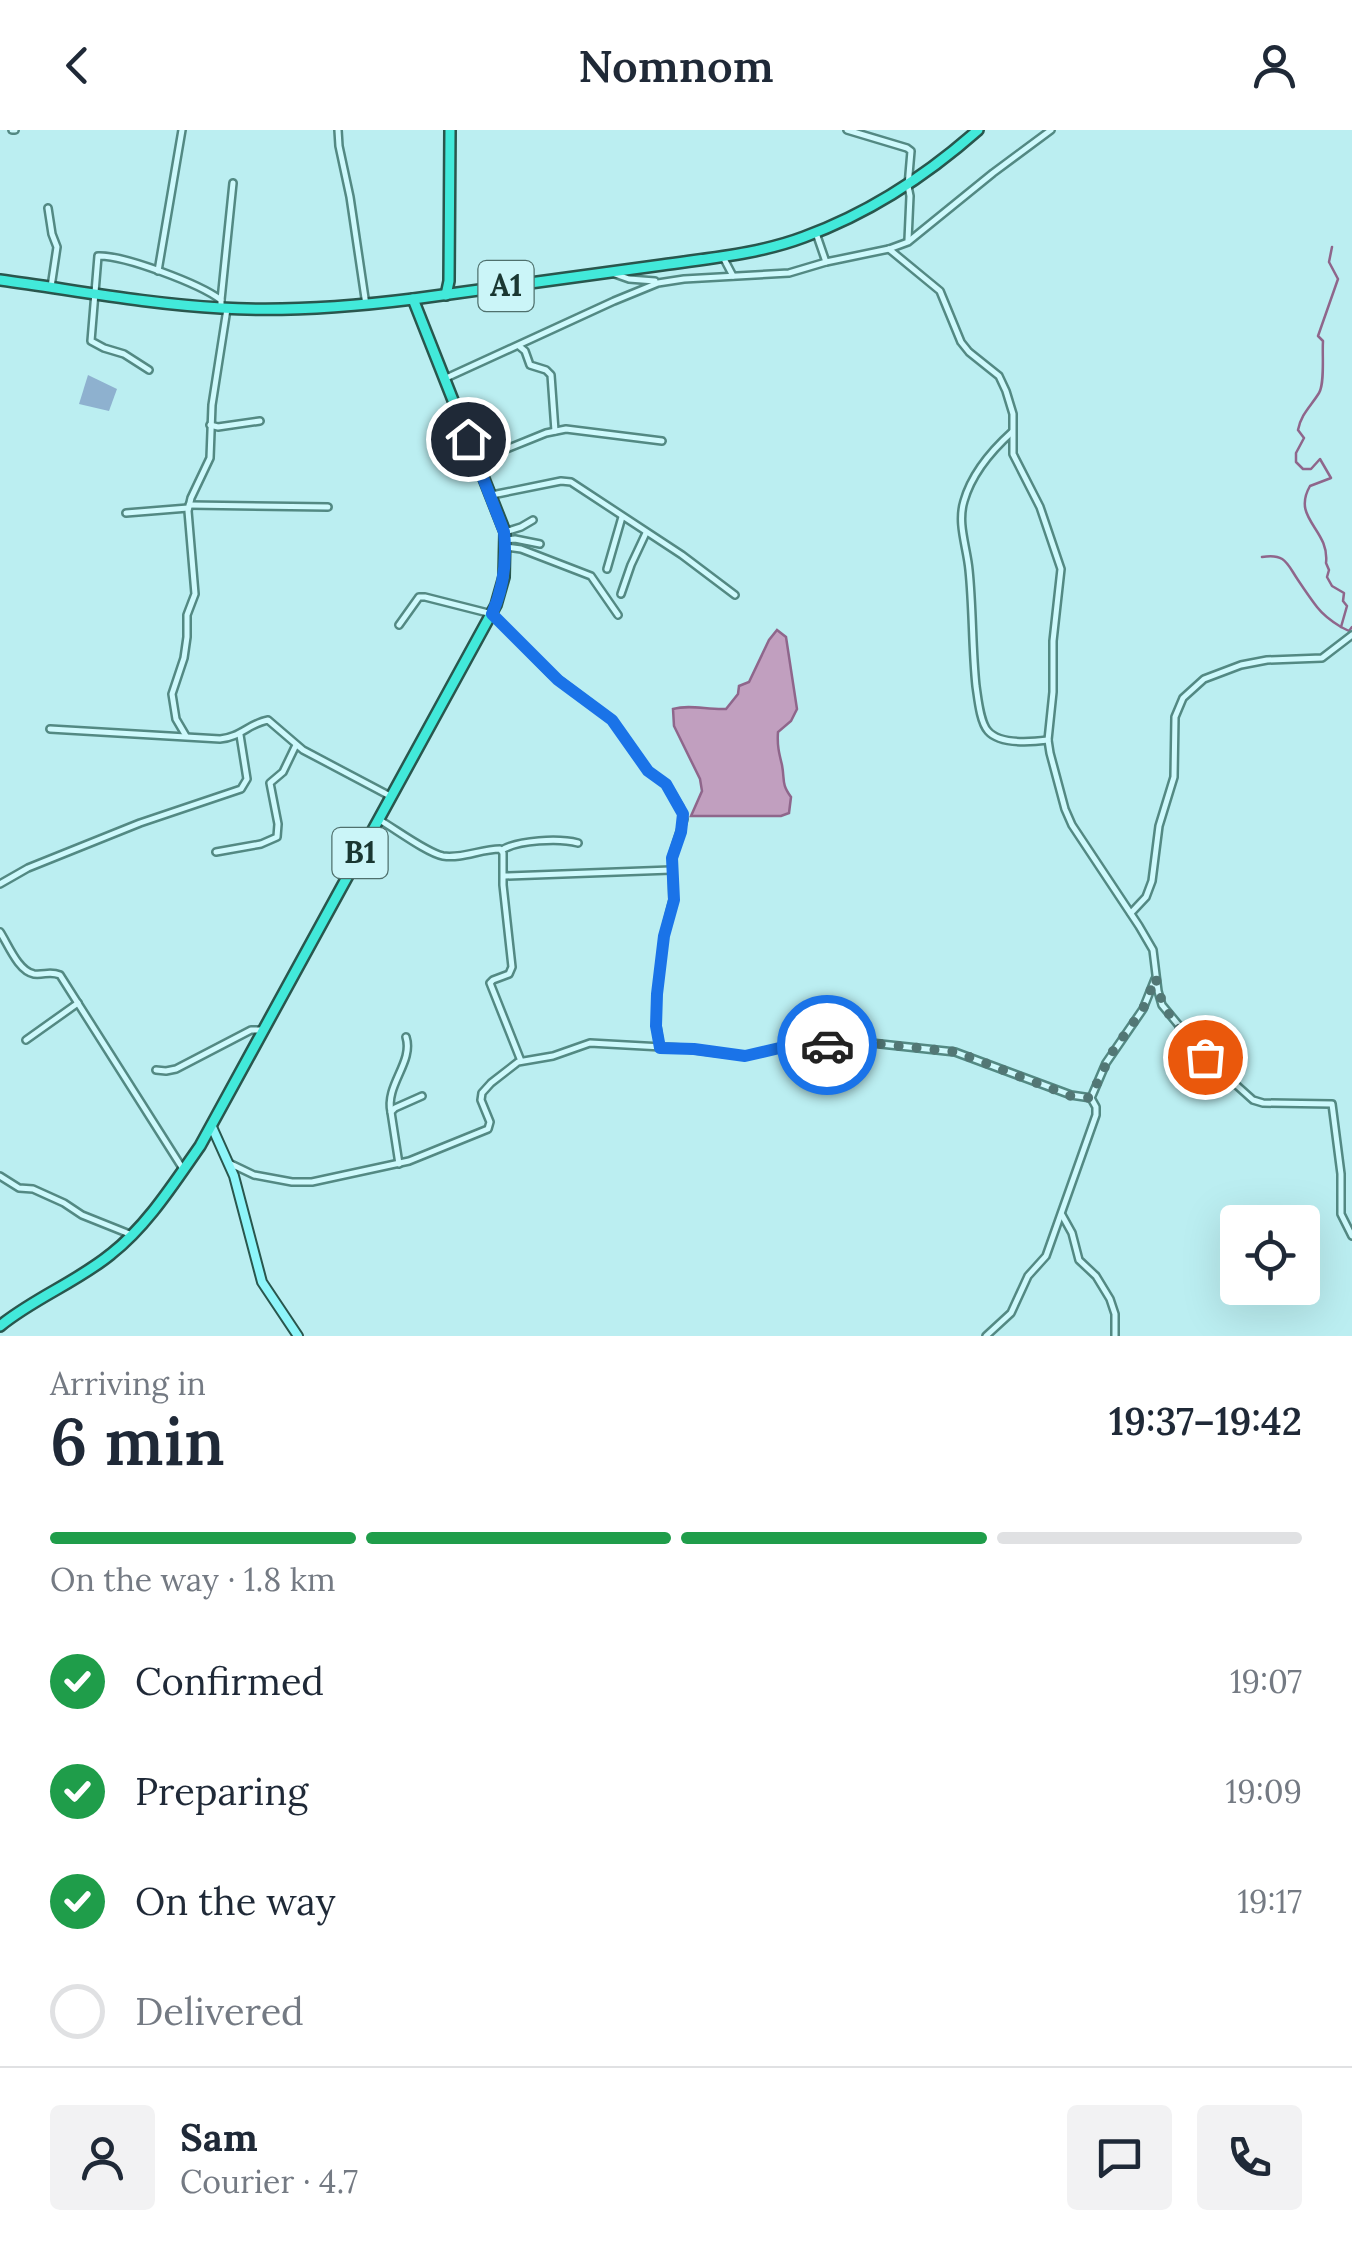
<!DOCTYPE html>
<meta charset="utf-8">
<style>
body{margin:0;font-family:Lora,serif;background:#f2f2f3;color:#1f2937;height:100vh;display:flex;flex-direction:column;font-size:38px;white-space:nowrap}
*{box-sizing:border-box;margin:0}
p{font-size:32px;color:#747a83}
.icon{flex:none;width:55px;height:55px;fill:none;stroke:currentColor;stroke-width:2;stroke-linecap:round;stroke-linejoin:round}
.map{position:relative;height:1206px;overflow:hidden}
.details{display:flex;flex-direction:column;background:#fff;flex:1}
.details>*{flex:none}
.controls{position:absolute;left:1220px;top:1075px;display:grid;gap:20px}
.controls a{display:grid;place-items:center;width:100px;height:100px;border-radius:10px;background:#fff;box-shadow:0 10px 40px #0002;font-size:50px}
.pin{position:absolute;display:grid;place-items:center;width:85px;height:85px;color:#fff;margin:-42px;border:5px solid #fff;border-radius:50%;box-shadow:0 2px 10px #0007}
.courier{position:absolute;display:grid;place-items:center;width:100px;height:100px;margin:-50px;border:8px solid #1a73e8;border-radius:50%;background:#fff;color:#222;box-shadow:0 2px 12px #0007}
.head em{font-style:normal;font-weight:600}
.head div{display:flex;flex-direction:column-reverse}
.head{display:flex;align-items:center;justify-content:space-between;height:170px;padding:0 50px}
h1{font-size:65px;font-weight:600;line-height:75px}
.bar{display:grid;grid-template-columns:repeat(4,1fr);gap:15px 10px;align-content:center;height:120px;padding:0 50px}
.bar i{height:12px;border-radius:8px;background:#e0e1e3}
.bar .selected{background:#1f9d4a}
.bar p{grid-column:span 4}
.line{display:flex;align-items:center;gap:25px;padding:0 50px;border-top:2px solid #e0e1e3}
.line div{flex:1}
.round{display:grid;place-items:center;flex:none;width:105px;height:105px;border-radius:10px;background:#f2f2f3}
ol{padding:0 50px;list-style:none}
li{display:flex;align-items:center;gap:30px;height:110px}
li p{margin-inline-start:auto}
li .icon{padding:10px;border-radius:50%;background:#1f9d4a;color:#fff;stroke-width:4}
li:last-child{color:#747a83}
li i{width:55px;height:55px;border:5px solid #e0e1e3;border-radius:50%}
header{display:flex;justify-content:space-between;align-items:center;height:130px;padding:0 50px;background:#fff;font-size:45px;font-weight:600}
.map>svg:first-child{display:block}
.green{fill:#8eb1cf}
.water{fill:#c19fbf;stroke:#8f668b;stroke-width:2.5}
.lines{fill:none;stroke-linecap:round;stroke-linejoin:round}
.stream{stroke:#8f668b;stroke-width:2.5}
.minor-casing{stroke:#538983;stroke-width:10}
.major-casing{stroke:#29564d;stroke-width:12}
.highway-casing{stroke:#29564d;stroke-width:14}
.minor{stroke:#cef9fc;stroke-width:5}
.major{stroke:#8ef5f9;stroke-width:8}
.highway{stroke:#42e9da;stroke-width:9}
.done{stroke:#527775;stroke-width:10;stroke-dasharray:0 18}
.route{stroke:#1a73e8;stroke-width:12}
.labels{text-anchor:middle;stroke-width:10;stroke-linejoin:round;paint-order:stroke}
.shield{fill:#cbf5f8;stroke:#4f706d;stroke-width:2.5}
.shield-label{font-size:30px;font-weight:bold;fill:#1a3732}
</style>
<header><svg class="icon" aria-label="back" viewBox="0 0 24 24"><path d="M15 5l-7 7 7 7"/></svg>Nomnom<svg class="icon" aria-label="person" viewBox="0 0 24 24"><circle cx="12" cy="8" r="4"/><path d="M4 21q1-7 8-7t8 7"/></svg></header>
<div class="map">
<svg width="1352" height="1206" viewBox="0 0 1352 1206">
<rect width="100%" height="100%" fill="#bbeef1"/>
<polygon class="green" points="88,245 117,259 109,281 79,274"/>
<path class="water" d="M777,500L786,507L797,579L791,591L778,602C777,615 779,623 782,635C785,651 781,653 791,667L789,683L781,686H691L702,661L700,649L674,596L673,579C690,574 707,580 726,579L738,564L739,556L749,552L769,510Z"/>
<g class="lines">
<g class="stream">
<path d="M1332,117L1329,132L1338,149L1318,206L1323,211C1322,224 1325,253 1319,263C1311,276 1301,284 1298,300L1304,308L1296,323V332L1303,339H1311L1320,329L1331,348L1310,356C1291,389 1330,399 1326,433L1329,440L1327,447L1332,456L1344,463L1343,471L1347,476L1341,497L1349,501L1352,497"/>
<path d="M1262,427C1286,423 1287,434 1298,450C1304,459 1310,468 1317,477C1324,486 1331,491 1341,497"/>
</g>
<defs>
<g id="minor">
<polyline points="12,0 15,0"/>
<polyline points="338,0 339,16 350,67 366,175"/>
<polyline points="847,0 907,18 911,21 908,56 910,66 908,110"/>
<polyline points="48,78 52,104 57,117 51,157"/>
<polyline points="816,103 826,132 889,119 908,112 993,43 1051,0"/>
<polyline points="889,119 940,161 961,212 969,222 999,246 1006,261 1013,284 1013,324 1040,377 1061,439 1053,511 1053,562 1048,610 1050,623 1065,679 1072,695 1139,796 1153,820 1158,861 1162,875 1205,927 1253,970 1263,973 1332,974 1341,1044 1341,1084 1352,1106"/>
<polyline points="723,127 733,146"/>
<polyline points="158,141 182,0"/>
<polyline points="612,143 629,149 655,151"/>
<polyline points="221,170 233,53"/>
<polyline points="519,216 525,221 530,235 546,240 551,245 555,301"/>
<path d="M149,240L124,224L104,218L91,211L98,126C124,125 200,154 221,170V178"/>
<polyline points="444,249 614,171 658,153 684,149 789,143 826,132"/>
<polyline points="210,295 218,297 260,291"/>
<path d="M1012,302C991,321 972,343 964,371C957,394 967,417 969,440C973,479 972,518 976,556C978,569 980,592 988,601C1000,615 1032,612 1048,610"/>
<polyline points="477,331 546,303 566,299 662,311"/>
<polyline points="492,365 561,351 571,352 682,425 735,465"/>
<polyline points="189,375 328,377"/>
<polyline points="126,383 188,378"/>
<polyline points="505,402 521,397 533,390"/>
<polyline points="505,410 515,409 540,414"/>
<polyline points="506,417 521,419 591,446 618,485"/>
<polyline points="607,439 622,387"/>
<polyline points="621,464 631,435 646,403"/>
<polyline points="399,495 419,467 425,467 492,484 551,544 612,590 648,641 666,654 680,677 684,689 672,727 673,770 664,806 657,864 656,890 660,918"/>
<path d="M50,599L220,609C239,608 250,593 268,590L303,620L390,666"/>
<polyline points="186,606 176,589 172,564 184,528 187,507 187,485 195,464 188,381 191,368 210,328 212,275 227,179"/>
<path d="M378,689C394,698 427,723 443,726C462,729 481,719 500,719L503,723V755L512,837L509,844L493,850L490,853L521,931"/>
<path d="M502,720C518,710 559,708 578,713"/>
<polyline points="216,722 261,714 277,707 278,694 270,653 283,642 296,615"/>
<polyline points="505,746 671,740"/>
<polyline points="0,754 28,738 140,693 241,659 247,649 240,605"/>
<polyline points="1131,783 1146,767 1152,751 1159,696 1174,647 1175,587 1183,568 1204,549 1241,535 1267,530 1322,528 1352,505"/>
<path d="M0,802C8,814 18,841 34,844C45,845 50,841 60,845L183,1039"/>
<polyline points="26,910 78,873"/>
<polyline points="156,940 166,941 176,939 251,900 261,900"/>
<path d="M391,982C385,955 414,932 406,907"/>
<polyline points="231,1034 254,1045 292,1052 312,1052 409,1031 488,999 490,992 481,970 482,963 491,953 518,932 553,926 590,913 680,918 745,926 788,916 815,917 862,912 955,922 1071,965 1091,968"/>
<polyline points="399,1034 391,982 395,978 422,966"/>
<polyline points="0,1046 19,1058 33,1059 64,1073 82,1085 132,1105"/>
<polyline points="1062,1085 1072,1103 1079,1130 1096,1146 1110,1169 1115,1184 1115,1206"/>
<polyline points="986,1206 1011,1183 1028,1146 1046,1126 1096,985 1096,977 1091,968 1106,933 1143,879 1155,849"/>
</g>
<polyline id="major" points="212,997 234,1046 262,1152 298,1206"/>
<g id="highway">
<path d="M0,150C74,160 147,174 221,178C286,182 349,177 413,169C496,157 579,147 662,135C710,128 759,124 804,107C870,83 926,46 978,0"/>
<polyline points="446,165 449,151 450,0"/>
<path d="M0,1196C34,1168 77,1152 111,1124C147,1096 174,1053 200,1016L496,475L504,447L505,402L413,169"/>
</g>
</defs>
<use href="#minor" class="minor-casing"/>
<use href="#major" class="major-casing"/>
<use href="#highway" class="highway-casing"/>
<use href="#minor" class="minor"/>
<use href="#major" class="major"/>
<use href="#highway" class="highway"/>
</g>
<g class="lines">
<path class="done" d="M827,915L862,912L956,922L1071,966L1090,968L1111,924L1143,879L1156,847C1159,880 1183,904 1205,927"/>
<path class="route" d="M468,309L504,402C507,431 504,457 492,484L558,550L612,590L648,641L666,654L683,684L681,702L672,728L674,770L664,806L657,864L656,896L660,918L694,919L745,926L788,916L827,915"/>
</g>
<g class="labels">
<g class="shield">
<rect x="478.5" y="131" width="55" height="50" rx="8"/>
<rect x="332.5" y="698" width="55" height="50" rx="8"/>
</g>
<g class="shield-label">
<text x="506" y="166">A1</text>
<text x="360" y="733">B1</text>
</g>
</g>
</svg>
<div class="controls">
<a><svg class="icon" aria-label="locate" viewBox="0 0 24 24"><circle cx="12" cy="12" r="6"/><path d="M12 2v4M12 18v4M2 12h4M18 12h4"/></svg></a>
</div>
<div class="pin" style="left:1205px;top:927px;background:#ea580c"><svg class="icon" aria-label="bag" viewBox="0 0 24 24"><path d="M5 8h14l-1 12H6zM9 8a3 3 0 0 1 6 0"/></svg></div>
<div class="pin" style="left:468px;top:309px;background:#1f2937"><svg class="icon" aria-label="home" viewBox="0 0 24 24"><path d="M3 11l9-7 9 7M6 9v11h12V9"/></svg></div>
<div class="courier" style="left:827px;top:915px"><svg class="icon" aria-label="car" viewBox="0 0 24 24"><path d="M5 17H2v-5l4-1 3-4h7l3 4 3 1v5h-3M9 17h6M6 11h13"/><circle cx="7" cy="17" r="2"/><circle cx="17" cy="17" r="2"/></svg></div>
</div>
<section class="details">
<div class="head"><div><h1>6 min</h1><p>Arriving in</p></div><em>19:37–19:42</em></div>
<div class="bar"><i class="selected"></i><i class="selected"></i><i class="selected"></i><i></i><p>On the way · 1.8 km</p></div>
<ol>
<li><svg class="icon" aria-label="check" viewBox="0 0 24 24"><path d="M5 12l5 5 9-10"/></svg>Confirmed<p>19:07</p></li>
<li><svg class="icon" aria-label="check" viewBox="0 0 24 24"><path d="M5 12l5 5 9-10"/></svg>Preparing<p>19:09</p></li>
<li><svg class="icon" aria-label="check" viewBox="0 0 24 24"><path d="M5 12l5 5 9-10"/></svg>On the way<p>19:17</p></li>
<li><i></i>Delivered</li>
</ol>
<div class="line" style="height:180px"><a class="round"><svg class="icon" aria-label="person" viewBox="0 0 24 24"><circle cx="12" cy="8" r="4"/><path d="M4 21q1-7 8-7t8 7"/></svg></a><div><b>Sam</b><p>Courier · 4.7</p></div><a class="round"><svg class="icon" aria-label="chat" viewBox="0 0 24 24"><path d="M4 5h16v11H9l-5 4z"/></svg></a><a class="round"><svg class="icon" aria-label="phone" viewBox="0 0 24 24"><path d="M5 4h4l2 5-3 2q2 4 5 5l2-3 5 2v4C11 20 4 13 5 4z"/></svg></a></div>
</section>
